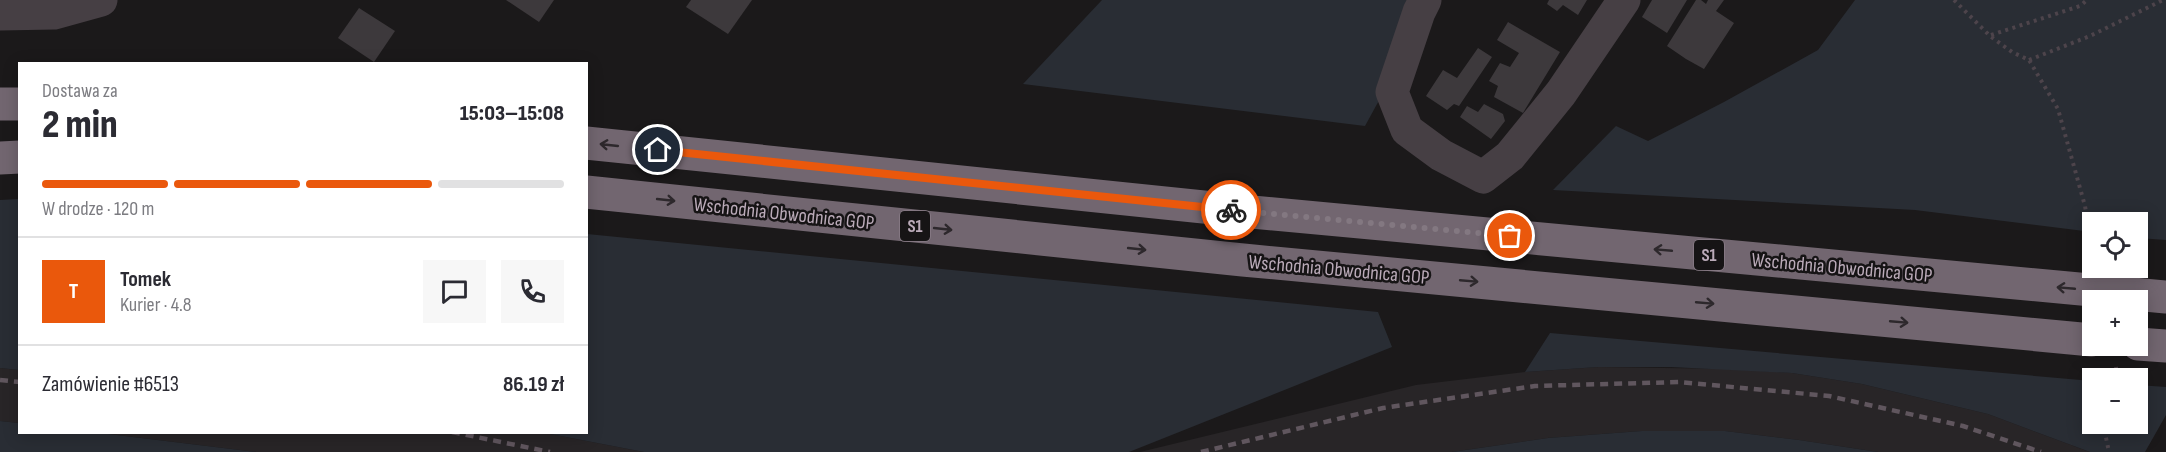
<!DOCTYPE html>
<html lang="pl">
<meta charset="utf-8">
<style>
body{margin:0;font-family:"Sofia Sans Condensed",sans-serif;background:#f7f7f7;color:#2b2b33;height:100vh;display:flex;flex-direction:column;font-size:22px;white-space:nowrap}
*{box-sizing:border-box;margin:0}
p{font-size:20px;color:#7c7c81}
.icon{flex:none;width:33px;height:33px;fill:none;stroke:currentColor;stroke-width:2;stroke-linecap:round;stroke-linejoin:round}
.map{position:relative;flex:1;overflow:hidden}
.details{position:absolute;left:18px;top:62px;width:570px;height:372px;display:flex;flex-direction:column;background:#fff;border-radius:0px;box-shadow:0 3px 15px #0003}
.details>*{flex:none}
.controls{position:absolute;left:2082px;top:212px;display:grid;gap:12px}
.controls a{display:grid;place-items:center;width:66px;height:66px;border-radius:0px;background:#fff;box-shadow:0 3px 15px #0003;font-size:30px}
.pin{position:absolute;display:grid;place-items:center;width:51px;height:51px;color:#fff;margin:-26px;border:3px solid #fff;border-radius:50%;box-shadow:0 2px 6px #0007}
.courier{position:absolute;display:grid;place-items:center;width:60px;height:60px;margin:-30px;border:4px solid #ea580c;border-radius:50%;background:#fff;color:#222;box-shadow:0 2px 8px #0007}
.overview em{font-style:normal;font-weight:800}
.overview div{display:flex;flex-direction:column-reverse}
.overview{display:flex;align-items:center;justify-content:space-between;height:102px;padding:0 24px}
h1{font-size:39px;font-weight:800;line-height:45px}
.bar{display:grid;grid-template-columns:repeat(4,1fr);gap:9px 6px;align-content:center;height:72px;padding:0 24px}
.bar i{height:8px;border-radius:4px;background:#e1e1e2}
.bar .current{background:#ea580c}
.bar p{grid-column:span 4}
.line{display:flex;align-items:center;gap:15px;padding:0 24px;border-top:2px solid #e1e1e2}
.line div{flex:1}
.round{display:grid;place-items:center;flex:none;width:63px;height:63px;border-radius:0px;background:#f7f7f7}
.map>svg:first-child{display:block}
.built{fill:#282527}
.green{fill:#292d34}
.building{fill:#3d393c}
.lines{fill:none;stroke-linecap:round;stroke-linejoin:round}
.path{stroke:#4d444b;stroke-width:4;stroke-dasharray:3 4.5;stroke-linecap:butt}
.minor{stroke:#463f44;stroke-width:33}
.highway{stroke:#726670;stroke-width:33}
.rail{stroke:#60565e;stroke-width:4.5;stroke-dasharray:8 6;stroke-linecap:butt}
.highway-bridge{stroke:#726670;stroke-width:33}
.oneway{stroke:#2d282c}
.done{stroke:#837881;stroke-width:6;stroke-dasharray:0 10.8}
.route{stroke:#ea580c;stroke-width:8}
.labels{text-anchor:middle;stroke-width:5;stroke-linejoin:round;paint-order:stroke}
.shield{fill:#161415;stroke:#8a7e88;stroke-width:1.5}
.shield-label{font-size:18px;font-weight:bold;fill:#bbabb9}
.street-label{font-size:20px;fill:#bbabb9;stroke:#161415}
</style>
<div class="map">
<svg width="2166" height="452" viewBox="0 0 2166 452">
<rect width="100%" height="100%" fill="#1b191a"/>
<g class="built">
<polygon points="1598,367 1731,369 1792,373 1862,384 1988,414 2090,452 1878,452 1799,440 1725,431 1642,431 1548,438 1452,452 1140,452 1416,385 1525,372"/>
<polygon points="0,368 19,370 19,423 0,421"/>
<polygon points="92,432 540,432 644,452 256,452"/>
</g>
<g class="green">
<polygon points="1102,0 1434,0 1365,126 1023,84"/>
<polygon points="1855,0 2166,0 2166,240 2138,238 2138,222 2092,222 2092,232 1915,210 1553,190 1616,126 1648,141 1724,102 1818,50"/>
<polygon points="19,199 20,199 19,370 0,368 0,200"/>
<polygon points="587,234 1378,312 1392,347 1129,452 644,452 540,432 586,432"/>
<polygon points="1550,333 2092,381 2092,423 2138,423 2138,385 2166,387 2166,415 2145,452 2090,452 1988,414 1862,384 1792,373 1671,367 1598,367 1525,372"/>
<polygon points="0,421 19,423 20,432 92,432 256,452 0,452"/>
<polygon points="1642,431 1725,431 1799,440 1878,452 1452,452 1548,438"/>
</g>
<g class="building">
<polygon points="506,0 554,0 539,22"/>
<polygon points="691,0 752,0 728,34 686,7"/>
<polygon points="1549,0 1587,0 1578,15 1563,5 1557,11 1547,4"/>
<polygon points="1652,0 1687,0 1667,33 1642,17"/>
<polygon points="1696,0 1701,0 1706,4 1708,0 1724,0 1716,11 1734,23 1704,69 1686,59 1667,46"/>
<polygon points="359,8 395,31 374,62 338,38"/>
<polygon points="1508,22 1560,52 1523,113 1494,97 1498,86 1489,81 1500,63 1510,67 1519,53 1497,40"/>
<polygon points="1478,48 1492,57 1459,106 1454,104 1447,110 1426,96 1443,70 1457,78"/>
<polygon points="1484,104 1503,114 1505,121 1491,139 1460,117 1467,106 1478,112"/>
</g>
<g class="lines">
<g class="path">
<polyline points="1954,0 1990,36 2012,52 2029,60 2058,109 2085,206 2092,247"/>
<polyline points="1991,35 2080,6 2087,0"/>
<polyline points="2029,60 2090,36 2163,0"/>
<polyline points="2116,367 2117,378"/>
<polyline points="2103,423 2109,452"/>
</g>
<g class="minor">
<polyline points="1425,0 1419,12 1392,92 1407,130 1441,155 1483,177 1510,156 1561,93 1624,0"/>
<polyline points="0,14 54,13 101,0"/>
</g>
<g class="highway">
<polyline points="0,104 20,104"/>
<polyline points="586,143 1252,212"/>
<polyline points="0,158 20,157"/>
<polyline points="586,192 1243,260 2092,340"/>
<polyline points="2138,344 2166,346"/>
</g>
<g class="rail">
<polyline points="0,380 20,382"/>
<polyline points="452,432 550,452"/>
<polyline points="1201,452 1383,408 1535,386 1679,382 1829,396 1963,426 2041,452"/>
</g>
<polyline class="highway-bridge" points="1252,212 2166,297"/>
</g>
<defs><path id="oneway-shaft" d="M-6 0H5M1.5-3L5.5 0L1.5 3" fill="none" stroke-width="1.6" stroke-linecap="round" stroke-linejoin="round" transform="scale(1.5)"/></defs>
<g class="oneway">
<use href="#oneway-shaft" transform="translate(609 145) rotate(-174)"/>
<use href="#oneway-shaft" transform="translate(666 200) rotate(6)"/>
<use href="#oneway-shaft" transform="translate(943 229) rotate(6)"/>
<use href="#oneway-shaft" transform="translate(1137 249) rotate(6)"/>
<use href="#oneway-shaft" transform="translate(1663 250) rotate(-175)"/>
<use href="#oneway-shaft" transform="translate(1469 281) rotate(5)"/>
<use href="#oneway-shaft" transform="translate(2066 288) rotate(-175)"/>
<use href="#oneway-shaft" transform="translate(1705 303) rotate(5)"/>
<use href="#oneway-shaft" transform="translate(1899 322) rotate(5)"/>
</g>
<g class="lines">
<polyline class="done" points="1231,210 1510,236"/>
<polyline class="route" points="658,150 1231,210"/>
</g>
<g class="labels">
<g class="shield">
<rect x="900" y="211" width="30" height="30" rx="4.5"/>
<rect x="1694" y="240" width="30" height="30" rx="4.5"/>
</g>
<g class="shield-label">
<text x="915" y="232">S1</text>
<text x="1709" y="261">S1</text>
</g>
<g class="street-label">
<text transform="translate(784 213) rotate(6)" y="7">Wschodnia Obwodnica GOP</text>
<text transform="translate(1842 267) rotate(5)" y="7">Wschodnia Obwodnica GOP</text>
<text transform="translate(1339 269) rotate(5)" y="7">Wschodnia Obwodnica GOP</text>
</g>
</g>
</svg>
<div class="controls">
<a><svg class="icon" aria-label="locate" viewBox="0 0 24 24"><circle cx="12" cy="12" r="6"/><path d="M12 2v4M12 18v4M2 12h4M18 12h4"/></svg></a>
<a>+</a>
<a>−</a>
</div>
<div class="pin" style="left:1510px;top:236px;background:#ea580c"><svg class="icon" aria-label="bag" viewBox="0 0 24 24"><path d="M5 8h14l-1 12H6zM9 8a3 3 0 0 1 6 0"/></svg></div>
<div class="pin" style="left:658px;top:150px;background:#1f2937"><svg class="icon" aria-label="home" viewBox="0 0 24 24"><path d="M3 11l9-7 9 7M6 9v11h12V9"/></svg></div>
<div class="courier" style="left:1231px;top:210px"><svg class="icon" aria-label="bike" viewBox="0 0 24 24"><circle cx="6" cy="16" r="4"/><circle cx="18" cy="16" r="4"/><path d="M6 16l4-8h5l3 8M10 8l3 8H6M13 5h3"/></svg></div>
<section class="details">
<div class="overview"><div><h1>2 min</h1><p>Dostawa za</p></div><em>15:03–15:08</em></div>
<div class="bar"><i class="current"></i><i class="current"></i><i class="current"></i><i></i><p>W drodze · 120 m</p></div>
<div class="line" style="height:108px"><b class="round" style="background:#ea580c;color:#fff">T</b><div><b>Tomek</b><p>Kurier · 4.8</p></div><a class="round"><svg class="icon" aria-label="chat" viewBox="0 0 24 24"><path d="M4 5h16v11H9l-5 4z"/></svg></a><a class="round"><svg class="icon" aria-label="phone" viewBox="0 0 24 24"><path d="M5 4h4l2 5-3 2q2 4 5 5l2-3 5 2v4C11 20 4 13 5 4z"/></svg></a></div>
<div class="line" style="height:78px"><div>Zamówienie #6513</div><b>86.19 zł</b></div>
</section>
</div>
